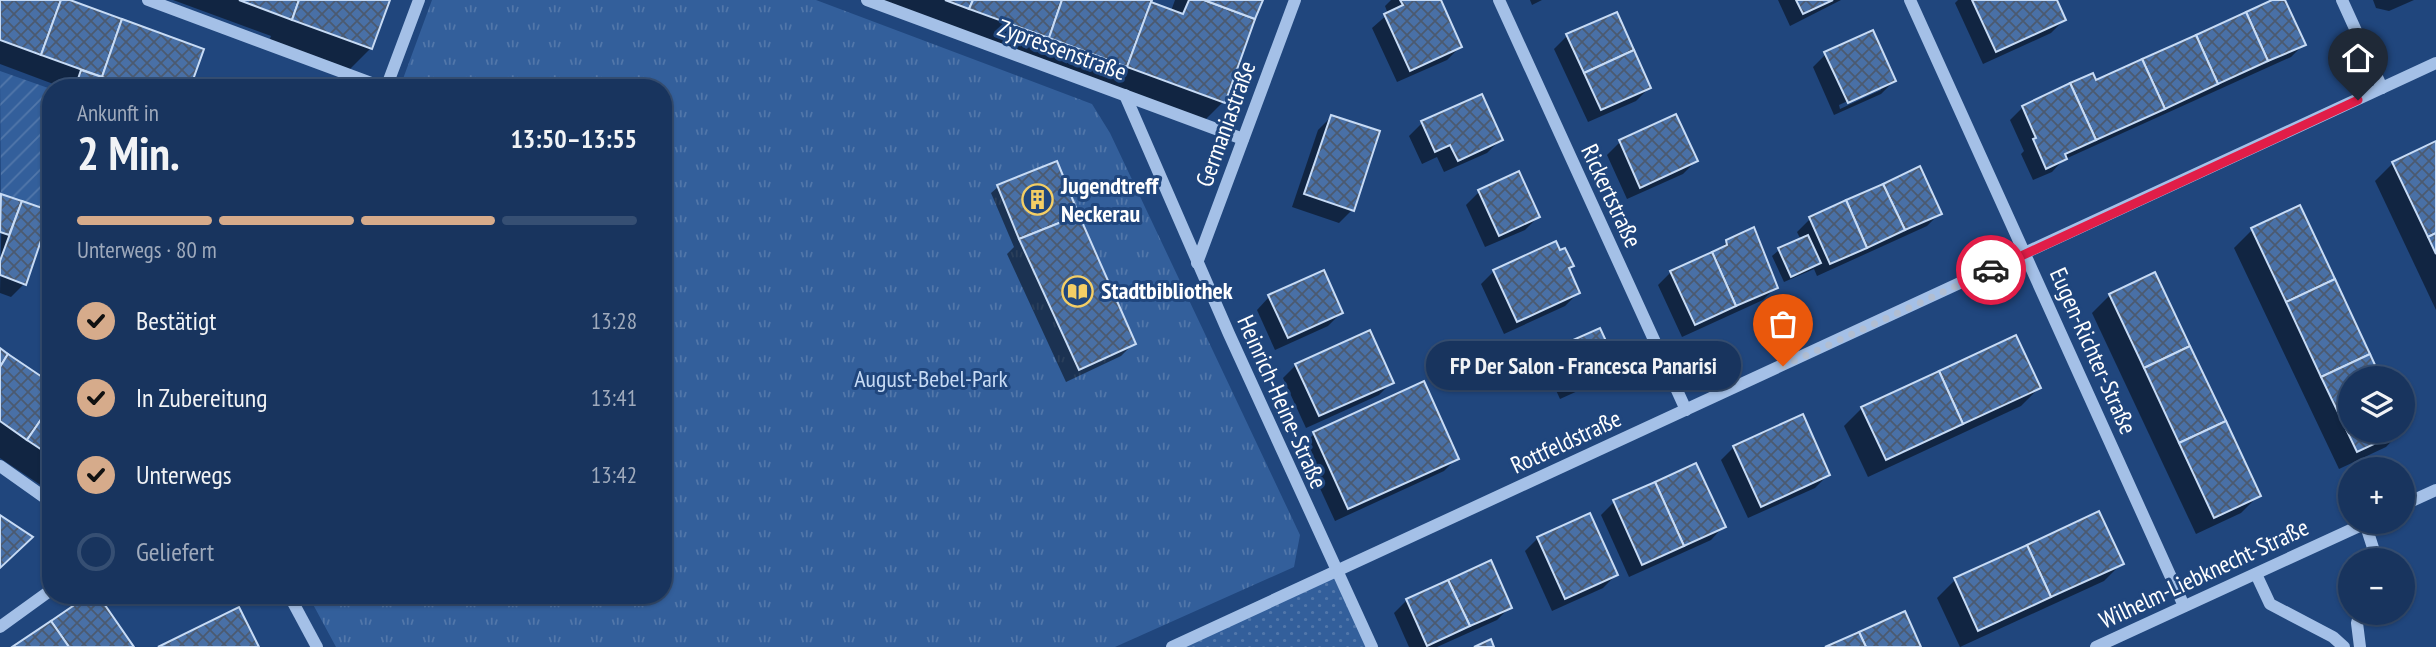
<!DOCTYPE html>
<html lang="de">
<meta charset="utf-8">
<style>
body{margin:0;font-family:"PT Sans Narrow",sans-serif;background:#253f67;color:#f1f3f6;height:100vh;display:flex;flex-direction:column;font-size:26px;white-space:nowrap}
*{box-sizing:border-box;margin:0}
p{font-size:23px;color:#9faabc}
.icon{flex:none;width:38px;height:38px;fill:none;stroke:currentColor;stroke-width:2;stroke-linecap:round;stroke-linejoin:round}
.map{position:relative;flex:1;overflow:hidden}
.drawer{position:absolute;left:42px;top:79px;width:630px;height:525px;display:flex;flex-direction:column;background:#18345e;border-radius:28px;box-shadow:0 2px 5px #0004,0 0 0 2px #364f73}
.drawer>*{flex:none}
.tools{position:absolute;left:2338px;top:366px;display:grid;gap:14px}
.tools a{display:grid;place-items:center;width:77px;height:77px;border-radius:50%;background:#18345e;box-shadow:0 2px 5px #0004,0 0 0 2px #364f73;font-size:35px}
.pin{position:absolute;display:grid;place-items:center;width:60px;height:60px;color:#fff;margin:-72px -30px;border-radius:50% 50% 50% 0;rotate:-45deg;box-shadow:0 0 7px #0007}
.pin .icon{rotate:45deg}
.courier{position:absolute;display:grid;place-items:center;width:70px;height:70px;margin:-35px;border:5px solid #e11d48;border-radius:50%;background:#fff;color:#222;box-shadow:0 2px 9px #0007}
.bubble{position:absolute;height:49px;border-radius:24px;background:#18345e;box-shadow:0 2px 5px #0004,0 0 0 2px #364f73;font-size:23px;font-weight:700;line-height:49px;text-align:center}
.head em{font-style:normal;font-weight:700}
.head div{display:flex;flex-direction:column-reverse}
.head{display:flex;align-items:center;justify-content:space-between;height:119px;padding:0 35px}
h1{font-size:46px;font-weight:700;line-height:52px}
.bar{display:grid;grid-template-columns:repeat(4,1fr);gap:10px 7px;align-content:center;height:84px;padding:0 35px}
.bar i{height:9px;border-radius:5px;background:#364f73}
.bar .on{background:#d6ab8b}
.bar p{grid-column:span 4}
ol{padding:0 35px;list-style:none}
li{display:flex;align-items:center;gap:21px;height:77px}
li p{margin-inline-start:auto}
li .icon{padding:7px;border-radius:50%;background:#d6ab8b;color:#111;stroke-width:4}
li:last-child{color:#9faabc}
li i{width:38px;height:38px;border:4px solid #364f73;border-radius:50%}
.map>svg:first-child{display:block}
.grass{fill:url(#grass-dots)}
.park{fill:url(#park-tufts)}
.garden{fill:url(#garden-furrows)}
.shadow{fill:#0007;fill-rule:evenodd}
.building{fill:url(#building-cross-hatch);stroke:#c7dbf5;stroke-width:2}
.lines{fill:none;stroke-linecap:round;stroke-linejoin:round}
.minor{stroke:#a4c0e7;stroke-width:12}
.done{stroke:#b1bed2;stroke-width:7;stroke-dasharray:0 12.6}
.route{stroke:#e11d48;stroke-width:9}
.labels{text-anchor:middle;stroke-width:6;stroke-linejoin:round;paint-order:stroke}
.street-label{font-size:24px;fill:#fff;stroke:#20467d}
.poi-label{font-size:24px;font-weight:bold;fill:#fff;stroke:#20467d;text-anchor:start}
.park-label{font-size:24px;fill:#c7dbf5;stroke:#20467d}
</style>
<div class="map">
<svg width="2436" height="647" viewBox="0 0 2436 647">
<defs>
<pattern id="grass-dots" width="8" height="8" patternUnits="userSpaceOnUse" patternTransform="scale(1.75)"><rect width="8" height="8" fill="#335f9b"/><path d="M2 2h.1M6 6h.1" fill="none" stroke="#5277aa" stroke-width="1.8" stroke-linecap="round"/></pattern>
<pattern id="park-tufts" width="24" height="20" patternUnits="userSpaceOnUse" patternTransform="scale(1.75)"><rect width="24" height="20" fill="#335f9b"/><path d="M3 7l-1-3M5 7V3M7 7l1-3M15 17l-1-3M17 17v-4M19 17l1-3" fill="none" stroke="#5277aa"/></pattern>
<pattern id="garden-furrows" width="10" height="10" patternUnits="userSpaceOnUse" patternTransform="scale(1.75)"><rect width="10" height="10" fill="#335f9b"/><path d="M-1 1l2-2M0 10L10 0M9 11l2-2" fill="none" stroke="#5277aa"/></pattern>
<pattern id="building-cross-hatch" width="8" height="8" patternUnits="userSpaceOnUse" patternTransform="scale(1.75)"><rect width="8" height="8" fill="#4970a6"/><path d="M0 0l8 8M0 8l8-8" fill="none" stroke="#4b5a70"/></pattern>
</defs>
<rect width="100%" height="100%" fill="#20467d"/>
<polygon class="grass" points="1336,571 1372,647 1172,647"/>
<polygon class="park" points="432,0 816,0 1092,104 1110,133 1300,535 1294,567 1115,647 336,647 308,595 663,595 663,88 400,87"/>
<polygon class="garden" points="0,71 51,89 51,128 45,144 51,146 51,211 1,194"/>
<g class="shadow">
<polygon points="0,0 65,0 188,88 64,88 0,64"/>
<polygon points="173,0 388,0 371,48 345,74 268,45 271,36"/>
<polygon points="881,0 1150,0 1148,3 1171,11 1175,0 1261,0 1223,102 1205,120"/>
<polygon points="1391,0 1439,0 1460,47 1447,60 1397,82 1372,28 1388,14 1385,6"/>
<polygon points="1530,0 1542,0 1532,5"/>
<polygon points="1778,0 1841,0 1790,26"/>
<polygon points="1958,0 2055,0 2064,20 2051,33 1983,64 1955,3"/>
<polygon points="2276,0 2283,0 2304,44 2291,57 2063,160 2052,172 2033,180 2021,154 2024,151 2010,120 2023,107 2096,82"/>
<polygon points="2373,0 2414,0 2389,11 2376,8"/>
<polygon points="1567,36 1649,88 1636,101 1588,122 1554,49"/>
<path d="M1826,54L1894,81L1881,94L1834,115L1813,67ZM1881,86V90L1840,109L1839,105Z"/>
<polygon points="1675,116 1696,161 1683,174 1627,199 1607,155 1620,142"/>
<polygon points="1331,117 1352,210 1339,223 1292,207 1318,130"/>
<polygon points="51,122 51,154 40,150"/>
<polygon points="1422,123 1500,140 1487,153 1444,172 1437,157 1422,164 1409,136"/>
<polygon points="2436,143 2436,310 2375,181 2393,163"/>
<polygon points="1518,174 1538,217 1525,230 1485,247 1466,205 1479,192"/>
<polygon points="998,187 1134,343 1121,356 1066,382 1007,254 1014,247 991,193"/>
<polygon points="2,196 50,213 24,284 11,297 0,293"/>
<polygon points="1940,213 1927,226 1817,276 1814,269 1784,282 1772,256 1779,250 1801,240 1797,232 1810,219"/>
<polygon points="2252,230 2380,378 2350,378 2350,430 2402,430 2386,447 2339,469 2234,248"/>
<polygon points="1727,242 1776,287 1763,300 1682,337 1658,285 1671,272 1716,252"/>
<polygon points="1559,252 1571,266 1567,270 1578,293 1565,306 1504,334 1481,284 1494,271"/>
<polygon points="2154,275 2259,495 2241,513 2196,534 2092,313 2110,295"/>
<polygon points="1269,297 1341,313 1328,326 1275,350 1257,310"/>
<polygon points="1556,349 1615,367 1602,380 1560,399 1543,362"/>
<polygon points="0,351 51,385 51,492 0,458"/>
<polygon points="1296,365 1392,382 1379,395 1306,428 1283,378"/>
<polygon points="2039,388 2021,406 1868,477 1844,426 1862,408"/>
<polygon points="1314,434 1457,458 1444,471 1335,521 1301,447"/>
<polygon points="1734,447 1828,475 1815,488 1748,518 1721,460"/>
<polygon points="1696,466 1723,527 1711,540 1629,577 1601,515 1614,502"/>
<polygon points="2099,514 2122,563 2104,581 1960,647 1937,598 1955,580"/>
<polygon points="1538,538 1616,575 1603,588 1552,611 1525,551"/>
<polygon points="1407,600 1510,607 1497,620 1437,647 1409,647 1394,613"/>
</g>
<g class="building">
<polygon points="0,0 61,0 41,55 0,40"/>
<polygon points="61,0 70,0 122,19 102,77 41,55"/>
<polygon points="239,0 299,0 292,20"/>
<polygon points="299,0 390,0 372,49 292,20"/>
<polygon points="945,0 973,0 969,9"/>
<polygon points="973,0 1062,0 1049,38 969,9"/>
<polygon points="1062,0 1152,0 1127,67 1049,38"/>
<polygon points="1189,0 1204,0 1255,19 1225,103 1127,67 1151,2 1183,14"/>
<polygon points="1204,0 1263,0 1255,19"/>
<polygon points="1400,0 1441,0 1462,47 1410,71 1384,14 1403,5"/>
<polygon points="1796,0 1833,0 1803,14"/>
<polygon points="1972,0 2057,0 2066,20 1996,52"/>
<polygon points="2272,0 2285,0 2306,45 2268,61 2246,12"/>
<polygon points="1617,12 1634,50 1584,73 1566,34"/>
<polygon points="2246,12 2268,61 2218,84 2196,35"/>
<polygon points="122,19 204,49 190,88 131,88 102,77"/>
<polygon points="1873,30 1896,81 1848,103 1824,52"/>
<polygon points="2196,35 2218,84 2165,109 2142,59"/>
<polygon points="1634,50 1651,88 1601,110 1584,73"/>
<polygon points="2142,59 2165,109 2096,140 2070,83 2093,73 2096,80"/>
<polygon points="81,70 102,77 98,88 75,88"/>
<polygon points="2070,83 2096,140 2065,154 2067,159 2046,169 2033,139 2036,138 2022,106"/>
<polygon points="1482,94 1503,140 1458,161 1450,145 1435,152 1421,121"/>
<polygon points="1676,114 1698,161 1640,188 1619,140"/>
<polygon points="1331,115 1380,131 1354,211 1304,194"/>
<polygon points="51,128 51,146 45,144"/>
<polygon points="2436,141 2436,233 2428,237 2392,162"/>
<polygon points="1057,161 1079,215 1019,239 997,185"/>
<polygon points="1920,166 1942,214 1905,230 1883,184"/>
<polygon points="1519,171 1540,217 1499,236 1478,190"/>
<polygon points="1883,184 1905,230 1867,248 1846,200"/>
<polygon points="1,194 22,201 9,235 0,232"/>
<polygon points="1846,200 1867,248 1830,264 1809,217"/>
<polygon points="22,201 51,211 26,285 0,275 0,261"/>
<polygon points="2300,205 2335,279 2286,302 2251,228"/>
<polygon points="1079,215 1136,344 1079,370 1019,239"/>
<polygon points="1754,227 1778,288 1736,306 1712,252 1727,245 1726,240"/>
<polygon points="2436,233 2436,254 2428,237"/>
<polygon points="1808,235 1821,263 1791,277 1778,248"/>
<polygon points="1556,241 1560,250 1565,248 1574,266 1569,268 1580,293 1517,322 1493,270"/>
<polygon points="1712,252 1736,306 1695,325 1670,271"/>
<polygon points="1324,270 1343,313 1288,338 1268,295"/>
<polygon points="2155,272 2190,346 2144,368 2109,294"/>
<polygon points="2335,279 2370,354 2321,377 2286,302"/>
<polygon points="1600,328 1618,367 1573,387 1555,348"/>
<polygon points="1370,330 1394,383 1319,416 1295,364"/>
<polygon points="2016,335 2041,388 1963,424 1939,371"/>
<polygon points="2190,346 2226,421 2179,443 2144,368"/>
<polygon points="0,348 8,354 0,367"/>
<polygon points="8,354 51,383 51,405 27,440 0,421 0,367"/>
<polygon points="2370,354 2381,378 2350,378 2350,430 2403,430 2403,423 2406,429 2357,452 2321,377"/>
<polygon points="1939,371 1963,424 1886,460 1861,407"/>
<polygon points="1424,381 1459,459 1348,509 1313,432"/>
<polygon points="51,405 51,456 27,440"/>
<polygon points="1803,414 1830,475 1761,507 1733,446"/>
<polygon points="2226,421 2261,496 2214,518 2179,443"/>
<polygon points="1696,463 1726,527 1684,546 1655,482"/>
<polygon points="1655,482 1684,546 1642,565 1613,500"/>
<polygon points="2099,511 2124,564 2051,597 2027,545"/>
<polygon points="1590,513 1618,575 1565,599 1537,537"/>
<polygon points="0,515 33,537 0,568"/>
<polygon points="2027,545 2051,597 1978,631 1954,578"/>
<polygon points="1491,560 1512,608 1470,626 1448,580"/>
<polygon points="1448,580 1470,626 1427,646 1406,599"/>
<polygon points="89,595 98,595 134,647 69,647 51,621"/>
<polygon points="239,607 259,647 158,647"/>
<polygon points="1905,611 1921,647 1866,647 1859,632"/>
<polygon points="51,621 69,647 12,647"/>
<polygon points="1859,632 1866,647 1825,647"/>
<polygon points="1491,639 1494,647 1474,647"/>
</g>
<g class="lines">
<g class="minor">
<polyline points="148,0 385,88"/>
<polyline points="867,0 1243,139"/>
<polyline points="1499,0 1686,410"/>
<polyline points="1910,0 2184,606"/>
<polyline points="2342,0 2382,88"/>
<polyline points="386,88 419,0"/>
<polyline points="1125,95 1229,334 1372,647"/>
<polyline points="1197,263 1295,0"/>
<polyline points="0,466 51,502"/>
<polyline points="2403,505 2436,490"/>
<polyline points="2365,523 2375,554 2373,560"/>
<polyline points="2256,574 2270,604 2333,637 2344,647"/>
<polyline points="289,595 317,647"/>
<polyline points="0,627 51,590"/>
<polyline points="1172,647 2436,63"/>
<polyline points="2096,647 2368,522"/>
<polyline points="2360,647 2357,623 2360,612"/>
</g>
</g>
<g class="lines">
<polyline class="done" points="1783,366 1991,270"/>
<polyline class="route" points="1991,270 2358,100"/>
</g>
<defs>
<symbol id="building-ring" viewBox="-11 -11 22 22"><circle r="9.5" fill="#20467d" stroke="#f4ce65" stroke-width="1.5"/><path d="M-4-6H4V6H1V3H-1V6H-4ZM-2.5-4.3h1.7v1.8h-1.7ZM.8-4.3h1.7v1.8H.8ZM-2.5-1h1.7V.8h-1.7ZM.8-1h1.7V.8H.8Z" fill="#f4ce65"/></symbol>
<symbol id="library-ring" viewBox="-11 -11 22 22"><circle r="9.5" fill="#20467d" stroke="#f4ce65" stroke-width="1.5"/><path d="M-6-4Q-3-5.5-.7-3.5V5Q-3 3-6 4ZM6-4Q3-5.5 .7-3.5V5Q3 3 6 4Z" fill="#f4ce65"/></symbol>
</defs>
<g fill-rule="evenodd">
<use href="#building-ring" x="1020" y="182" width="35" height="35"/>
<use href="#library-ring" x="1060" y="274" width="35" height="35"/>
</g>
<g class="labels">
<g class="street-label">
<text transform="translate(1062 50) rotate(20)" y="8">Zypressenstraße</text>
<text transform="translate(1226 124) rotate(-70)" y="8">Germaniastraße</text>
<text transform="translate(1611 196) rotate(65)" y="8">Rickertstraße</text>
<text transform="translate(2093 351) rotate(66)" y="8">Eugen-Richter-Straße</text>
<text transform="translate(1282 402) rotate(66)" y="8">Heinrich-Heine-Straße</text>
<text transform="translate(1566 442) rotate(-25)" y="8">Rottfeldstraße</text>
<text transform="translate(2204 574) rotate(-25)" y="8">Wilhelm-Liebknecht-Straße</text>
</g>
<g class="poi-label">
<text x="1061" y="194">Jugendtreff<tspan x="1061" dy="28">Neckerau</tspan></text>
<text x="1101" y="299">Stadtbibliothek</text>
</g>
<g class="park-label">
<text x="931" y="387">August-Bebel-Park</text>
</g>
</g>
</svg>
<div class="tools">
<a><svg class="icon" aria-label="layers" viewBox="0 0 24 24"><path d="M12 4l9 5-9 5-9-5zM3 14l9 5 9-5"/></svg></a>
<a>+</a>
<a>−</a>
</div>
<div class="pin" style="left:1783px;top:366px;background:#ea580c"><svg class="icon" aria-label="bag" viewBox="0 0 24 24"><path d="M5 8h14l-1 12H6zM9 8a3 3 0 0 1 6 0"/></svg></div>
<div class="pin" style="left:2358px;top:100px;background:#1f2937"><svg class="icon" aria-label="home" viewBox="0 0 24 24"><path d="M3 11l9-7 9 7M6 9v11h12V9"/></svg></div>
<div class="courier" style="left:1991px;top:270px"><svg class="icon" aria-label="car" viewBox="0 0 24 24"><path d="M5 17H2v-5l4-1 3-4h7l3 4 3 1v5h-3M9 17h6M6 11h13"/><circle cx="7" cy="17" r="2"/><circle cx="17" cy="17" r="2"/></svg></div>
<div class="bubble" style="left:1426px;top:341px;width:315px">FP Der Salon - Francesca Panarisi</div>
<section class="drawer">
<div class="head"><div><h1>2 Min.</h1><p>Ankunft in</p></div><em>13:50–13:55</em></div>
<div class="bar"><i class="on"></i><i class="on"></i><i class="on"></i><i></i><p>Unterwegs · 80 m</p></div>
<ol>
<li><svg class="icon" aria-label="check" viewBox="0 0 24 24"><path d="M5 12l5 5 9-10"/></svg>Bestätigt<p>13:28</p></li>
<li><svg class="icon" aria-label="check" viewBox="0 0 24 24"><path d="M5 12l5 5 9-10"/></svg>In Zubereitung<p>13:41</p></li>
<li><svg class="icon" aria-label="check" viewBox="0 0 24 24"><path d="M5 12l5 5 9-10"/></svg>Unterwegs<p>13:42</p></li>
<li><i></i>Geliefert</li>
</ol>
</section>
</div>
